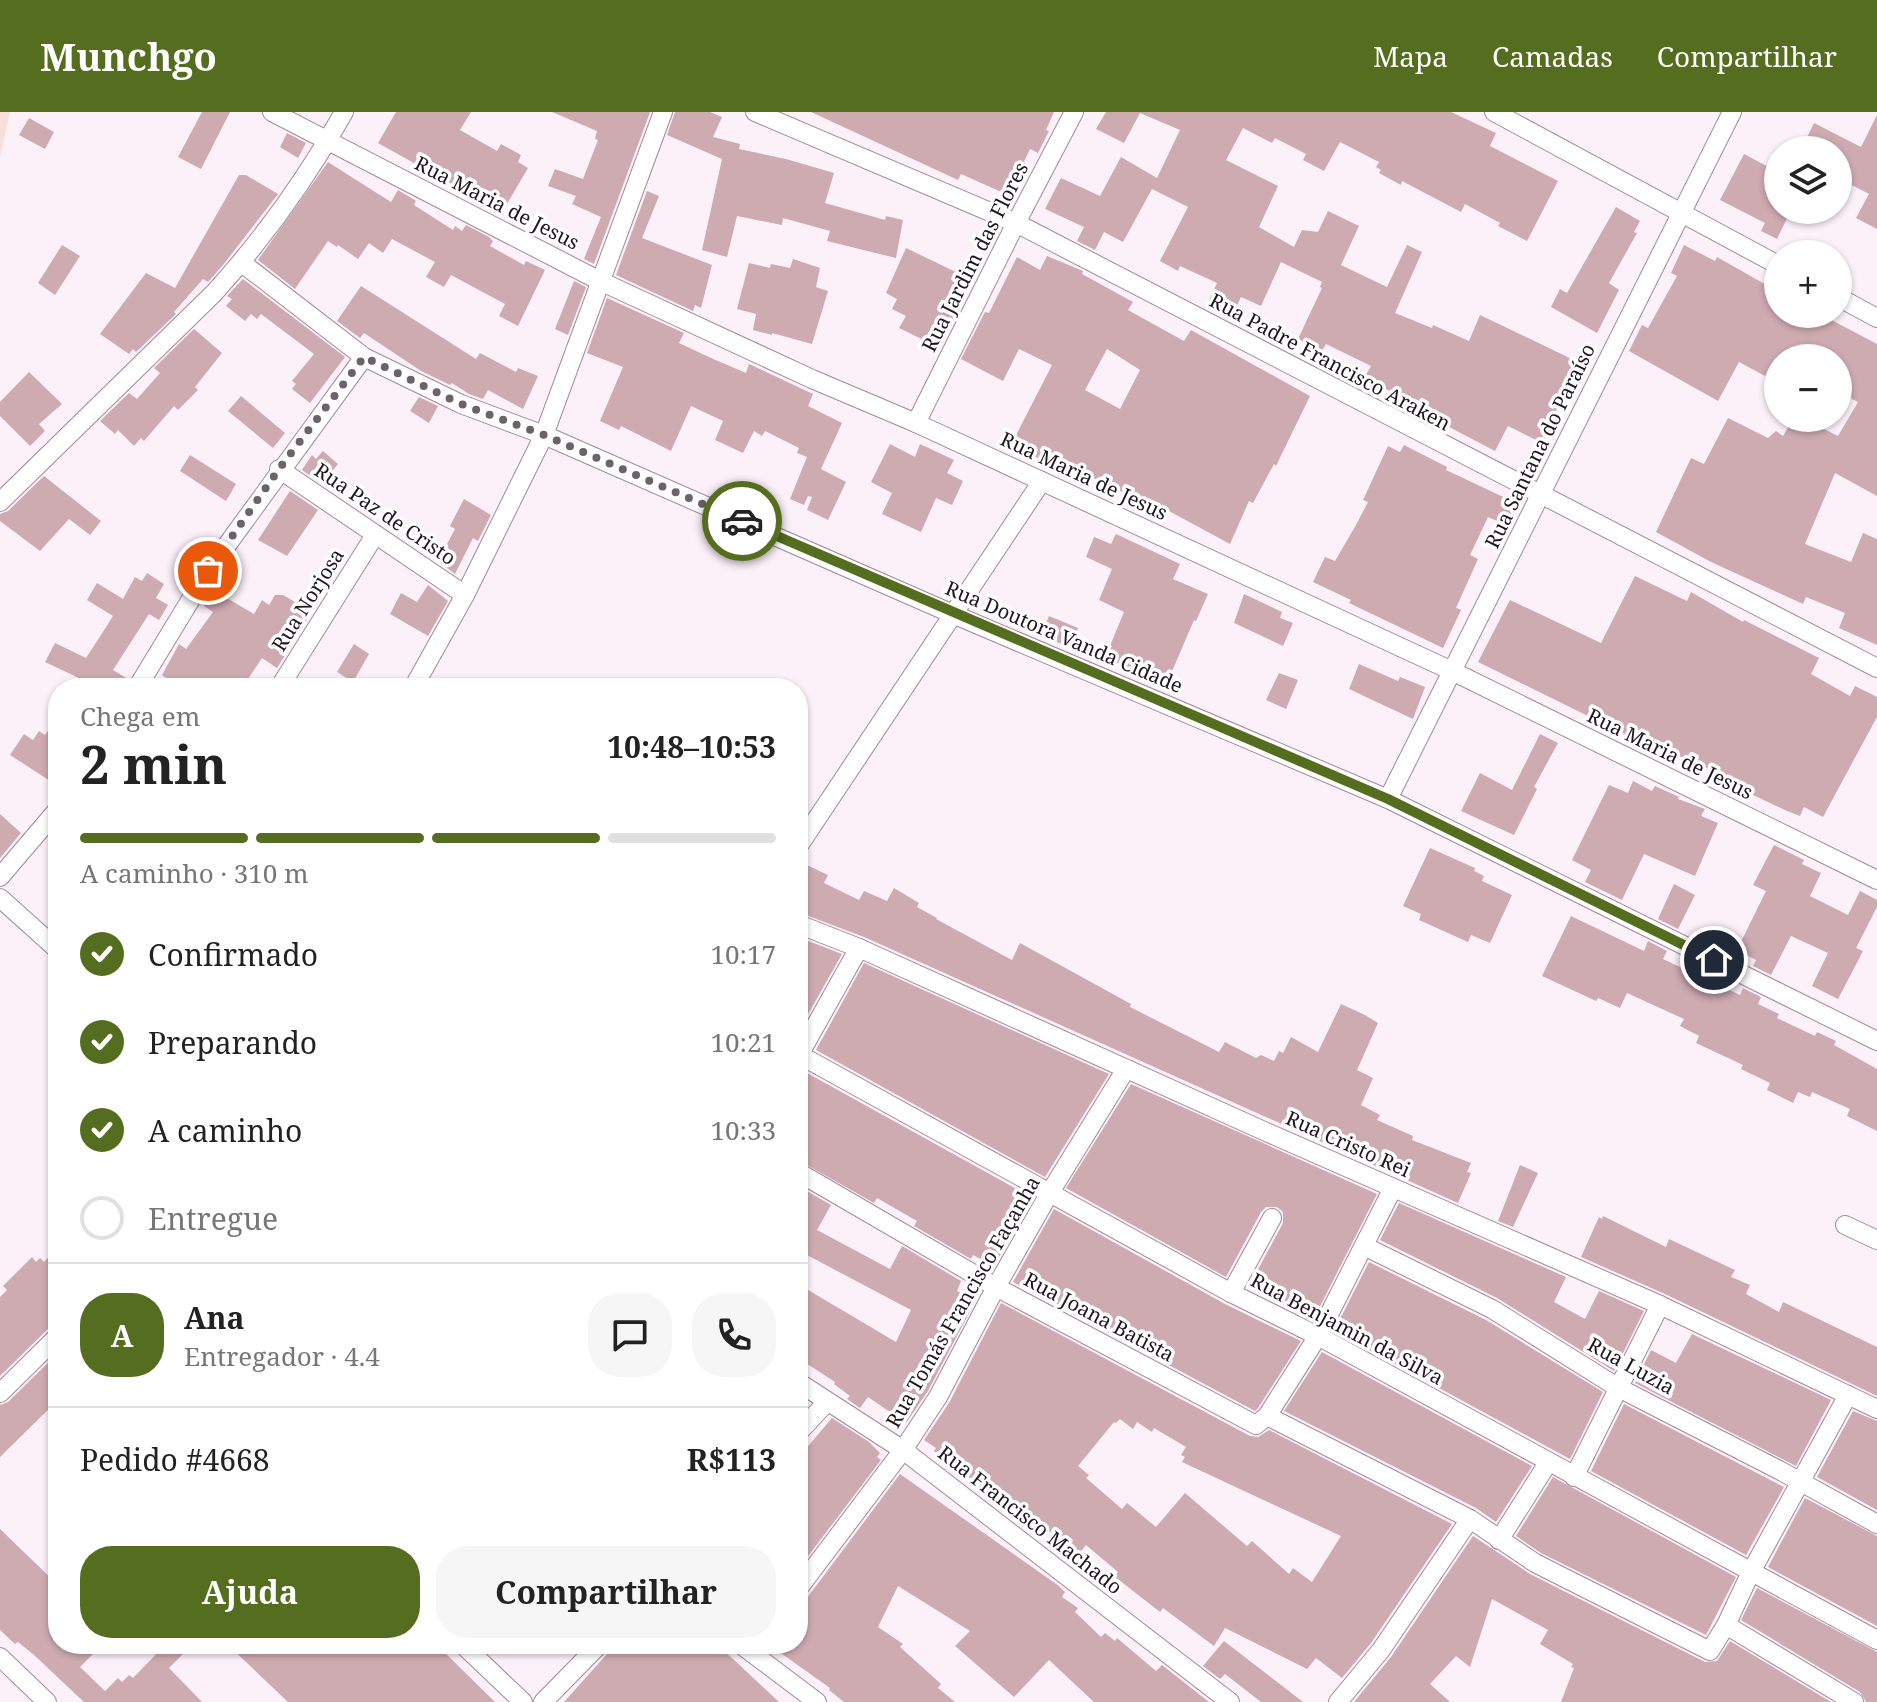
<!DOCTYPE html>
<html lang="pt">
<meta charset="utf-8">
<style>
body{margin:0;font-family:"Noto Serif",serif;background:#f6f6f6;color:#222;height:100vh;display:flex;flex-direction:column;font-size:30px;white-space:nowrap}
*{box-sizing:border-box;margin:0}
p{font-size:26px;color:#767676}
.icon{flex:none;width:44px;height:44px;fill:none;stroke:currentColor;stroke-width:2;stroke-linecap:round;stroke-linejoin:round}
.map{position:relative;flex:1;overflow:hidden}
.details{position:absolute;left:48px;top:566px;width:760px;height:976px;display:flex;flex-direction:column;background:#fff;border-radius:32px;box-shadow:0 2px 6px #0004}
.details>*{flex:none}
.tools{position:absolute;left:1764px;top:24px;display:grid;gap:16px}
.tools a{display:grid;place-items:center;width:88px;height:88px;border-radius:50%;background:#fff;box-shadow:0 2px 6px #0004;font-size:40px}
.pin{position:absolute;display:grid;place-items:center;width:68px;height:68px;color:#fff;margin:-34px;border:4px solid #fff;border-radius:50%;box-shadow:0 2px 8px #0007}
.courier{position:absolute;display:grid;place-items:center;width:80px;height:80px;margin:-40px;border:6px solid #546d1e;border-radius:50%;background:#fff;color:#222;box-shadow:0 2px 10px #0007}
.overview em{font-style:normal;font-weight:700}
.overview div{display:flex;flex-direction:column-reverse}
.overview{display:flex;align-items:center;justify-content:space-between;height:136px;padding:0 32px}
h1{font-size:52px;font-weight:700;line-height:60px}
.bar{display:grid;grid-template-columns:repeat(4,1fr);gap:12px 8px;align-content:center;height:96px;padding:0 32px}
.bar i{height:10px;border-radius:6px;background:#e0e0e0}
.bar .active{background:#546d1e}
.bar p{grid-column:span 4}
.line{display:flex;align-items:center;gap:20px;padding:0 32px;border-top:2px solid #e0e0e0}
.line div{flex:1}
.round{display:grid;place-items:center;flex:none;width:84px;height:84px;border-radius:32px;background:#f6f6f6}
ol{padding:0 32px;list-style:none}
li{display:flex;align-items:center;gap:24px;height:88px}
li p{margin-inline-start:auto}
li .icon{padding:8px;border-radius:50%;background:#546d1e;color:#fff;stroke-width:4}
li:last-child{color:#767676}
li i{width:44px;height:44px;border:4px solid #e0e0e0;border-radius:50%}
.action{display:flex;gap:16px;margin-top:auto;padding:16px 32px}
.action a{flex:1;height:92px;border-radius:32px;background:#546d1e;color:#fff;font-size:32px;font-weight:700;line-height:92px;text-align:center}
.action a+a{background:#f6f6f6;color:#222}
header{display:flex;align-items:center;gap:48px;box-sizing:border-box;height:112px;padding:0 40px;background:#546d1e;color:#fff}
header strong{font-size:38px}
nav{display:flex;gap:44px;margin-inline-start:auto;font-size:28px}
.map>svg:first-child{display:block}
.green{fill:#f8e0da}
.building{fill:#ceaab1;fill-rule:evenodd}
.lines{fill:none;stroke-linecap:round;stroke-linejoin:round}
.street-casing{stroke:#a3899e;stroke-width:20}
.street{stroke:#fff;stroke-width:18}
.done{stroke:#6d626b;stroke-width:8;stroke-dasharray:0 14.4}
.route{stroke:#546d1e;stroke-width:10}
.labels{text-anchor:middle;stroke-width:7;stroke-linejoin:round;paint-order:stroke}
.street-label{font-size:20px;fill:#20161e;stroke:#fff}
</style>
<header>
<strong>Munchgo</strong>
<nav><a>Mapa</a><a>Camadas</a><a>Compartilhar</a></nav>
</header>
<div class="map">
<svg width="1877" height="1590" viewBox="0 0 1877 1590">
<rect width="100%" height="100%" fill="#fcf0f9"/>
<polygon class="green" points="0,0 10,0 0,45"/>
<g class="building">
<polygon points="202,0 230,0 201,57 178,45"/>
<polygon points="396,0 471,0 460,18 497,39 501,32 521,43 518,50 528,56 500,104 478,92 480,88 378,31"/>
<polygon points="552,0 650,0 594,152 584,147 601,105 572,92 576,84 548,74 555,57 583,67 598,28 595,27 597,19"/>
<polygon points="675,0 710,0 722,5 713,25 740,32 739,37 786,47 834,61 825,91 885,108 886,104 903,108 896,146 827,129 830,119 801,111 783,106 782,113 737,104 727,145 702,138 722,47 667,23"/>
<polygon points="811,0 1054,0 1046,18 1049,19 1038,41 1030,37 1008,83 961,62 958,68"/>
<polygon points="1106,0 1451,0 1496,21 1490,34 1558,69 1527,129 1498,114 1500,111 1465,92 1461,100 1402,69 1401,73 1379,61 1381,58 1376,55 1379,50 1340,30 1324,59 1303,48 1306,42 1275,26 1272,31 1243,16 1226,48 1278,74 1259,115 1294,135 1302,118 1318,120 1328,99 1359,114 1341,153 1387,175 1407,133 1422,140 1395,201 1432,216 1433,213 1469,229 1480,203 1580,251 1540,330 1508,314 1495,339 1390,284 1392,280 1364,266 1371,254 1326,232 1322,239 1298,227 1322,176 1320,175 1322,170 1281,150 1261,194 1241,185 1234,200 1209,188 1217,171 1180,154 1178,159 1160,149 1188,95 1152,77 1123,130 1104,120 1095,138 1077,129 1084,115 1045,97 1061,66 1100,84 1121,45 1157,66 1180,18 1140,1 1124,31 1096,17"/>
<polygon points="1877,3 1877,117 1856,106 1869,82 1838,66 1838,38 1801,38 1814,11 1861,35"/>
<polygon points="29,6 54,20 45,37 19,23"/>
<polygon points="287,21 306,31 298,46 280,35"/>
<polygon points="1744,42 1778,60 1778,98 1791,98 1777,127 1761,119 1765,111 1720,88"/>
<polygon points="328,50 391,90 398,78 416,89 414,93 453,118 455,114 462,119 466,113 489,125 493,129 490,134 524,153 526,149 545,158 518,214 499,204 505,192 451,163 444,175 426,165 435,150 392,127 383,141 369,131 358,147 338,133 337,135 328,129 295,177 258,148"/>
<polygon points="239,63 246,63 278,82 223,153 208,170 203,167 174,200 176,202 136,240 133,237 129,242 100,222 146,161 175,176"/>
<polygon points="647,79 659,84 642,126 712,153 701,196 695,193 693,199 616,163"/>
<polygon points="1616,95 1640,109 1634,120 1637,121 1609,171 1619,178 1597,221 1551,195 1560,177 1567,181"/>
<polygon points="62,133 80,144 55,183 38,171"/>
<polygon points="1684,133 1715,149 1717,145 1777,179 1772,188 1778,192 1778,202 1820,202 1877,232 1877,384 1835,361 1805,432 1851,450 1863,421 1877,427 1877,533 1839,516 1845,501 1806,485 1803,492 1711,450 1656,420 1691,346 1704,352 1728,306 1768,326 1776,319 1783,324 1789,314 1803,320 1808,309 1838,324 1858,290 1838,280 1838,246 1776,246 1765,264 1739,250 1718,289 1629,239 1642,213 1648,216 1677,164 1671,161"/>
<polygon points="906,136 962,163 961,165 966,168 955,190 962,192 940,236 899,216 906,204 892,197 897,187 886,181"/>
<path d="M1047,144L1083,159L1082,162L1133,190L1128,198L1184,229L1191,218L1310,284L1276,354L1274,352L1253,391L1249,389L1230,432L1143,385L1141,389L1085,362L1082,367L1011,333L1052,253L1019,237L1003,269L961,247L985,200L989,201L1017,145L1040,158ZM1107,237L1140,258L1120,297L1085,278Z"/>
<polygon points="793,147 820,156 816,175 828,179 812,232 772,221 772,223 753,218 756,202 737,197 749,151 770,156 771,152 790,156"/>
<polygon points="243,167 345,245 310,291 292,277 296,272 292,269 314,242 261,202 257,207 251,202 245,209 226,194 232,187 227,184"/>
<polygon points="574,169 586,175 568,223 555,217"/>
<polygon points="361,174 476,247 480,241 516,260 518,256 538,264 523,297 488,278 483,287 469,282 452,271 450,273 421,259 364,221 360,226 337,209"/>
<polygon points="607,186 684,221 679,231 711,246 746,261 749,252 813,282 808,294 842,311 821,357 846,370 828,408 807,398 812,385 808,384 804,393 790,387 807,345 797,341 799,336 765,319 762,324 754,319 743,341 715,328 723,309 691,294 671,339 621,314 619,318 600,309 623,255 587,241"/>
<polygon points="194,217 222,241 195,275 198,278 178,298 174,294 144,329 141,326 134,334 118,318 115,322 100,309 129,281 137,287 160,261 154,256"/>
<polygon points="29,260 62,292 39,312 45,319 30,334 0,304 0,290"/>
<polygon points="241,284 285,321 273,336 228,299"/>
<polygon points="419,285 438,294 429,311 410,299"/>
<polygon points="890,332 915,345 920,332 954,348 947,361 963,369 952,393 936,386 921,420 882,402 892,381 871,370"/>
<polygon points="1404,333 1447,355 1446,358 1516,391 1506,413 1488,405 1470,443 1478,447 1456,496 1461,498 1443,536 1349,491 1351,488 1313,470 1325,445 1335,449 1356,413 1368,390 1363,388 1388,334 1400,340"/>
<polygon points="323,339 338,352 328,364 337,370 331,378 302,358 312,343 316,347"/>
<polygon points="190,343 236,372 226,389 180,359"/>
<polygon points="44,364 101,409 90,423 69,407 40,439 0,409 0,402 8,399"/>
<polygon points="290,379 318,398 287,444 258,428"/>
<polygon points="464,387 491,403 478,429 473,426 455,462 438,449 455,417 450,414"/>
<polygon points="1116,422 1180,452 1173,467 1208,482 1196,509 1194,508 1167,571 1105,546 1124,500 1099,488 1112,457 1086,445 1094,425 1111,432"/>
<polygon points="147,461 164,472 156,486 168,493 159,508 149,502 113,558 128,567 125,576 77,576 83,568 45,550 55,531 86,546 101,523 113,504 87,488 97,471 123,487 135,465 142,469"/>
<polygon points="1635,464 1687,489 1691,480 1743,510 1744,508 1819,546 1811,562 1850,584 1855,574 1877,585 1877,605 1823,705 1804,695 1800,704 1787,699 1711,663 1714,659 1658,635 1657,638 1478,550 1510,488 1601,531"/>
<polygon points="428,473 448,489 428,524 390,502 401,481 417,490"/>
<polygon points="213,478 254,502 262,488 269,493 275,483 283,483 312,500 277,556 262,546 242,576 180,576 162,563 179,532 186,537 213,500 204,494"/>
<polygon points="1244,482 1282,500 1280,506 1293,511 1283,534 1234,511"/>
<polygon points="1049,504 1078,516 1070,535 1041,524"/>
<polygon points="354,532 369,542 353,570 337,560"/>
<polygon points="1359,552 1398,569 1400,565 1425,575 1413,607 1349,577"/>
<polygon points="1279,561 1298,568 1286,597 1266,588"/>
<polygon points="58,605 58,674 10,643 24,622 33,628 39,619 45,623"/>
<polygon points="1540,622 1558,631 1534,675 1537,677 1514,723 1461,699 1480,661 1512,678"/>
<polygon points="1633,669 1652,679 1655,674 1679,685 1678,687 1705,697 1701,704 1718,711 1695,764 1644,742 1622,788 1585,770 1591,758 1572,748 1609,673 1628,681"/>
<polygon points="0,702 21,721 0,746"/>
<polygon points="1774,733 1804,748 1802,752 1821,761 1810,784 1848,803 1860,779 1877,788 1877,795 1856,836 1863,839 1838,887 1812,874 1828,841 1791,824 1771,863 1753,854 1756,848 1737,838 1766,779 1753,773"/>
<polygon points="1430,736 1475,756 1474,759 1484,764 1482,769 1512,783 1490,831 1471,823 1468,830 1419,808 1421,802 1403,794"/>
<polygon points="798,749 828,763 824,771 859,788 864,779 887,789 894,776 919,791 917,795 937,806 936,807 1012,848 1020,831 1131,892 1130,895 1219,940 1225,930 1256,946 1261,943 1274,949 1279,939 1283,941 1291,925 1318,940 1341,892 1365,903 1378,911 1357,958 1373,966 1361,993 1380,1003 1377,1008 1413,1024 1412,1028 1471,1051 1467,1060 1471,1061 1458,1091 864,825 798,800"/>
<polygon points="1674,772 1695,783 1678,817 1658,807"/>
<polygon points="1571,804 1644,839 1648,829 1667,839 1663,847 1740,883 1743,876 1761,885 1758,892 1779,902 1777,906 1815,924 1817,920 1836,929 1834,933 1877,957 1877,1019 1847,1004 1850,997 1812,980 1810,985 1798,980 1793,991 1767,978 1770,971 1741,957 1743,953 1696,931 1699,924 1680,914 1684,907 1627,881 1620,896 1598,886 1596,889 1542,864"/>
<polygon points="798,825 842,842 798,920"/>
<polygon points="864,851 1109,962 1045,1065 816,938"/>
<polygon points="798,956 1033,1086 994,1154 973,1143 971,1147 914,1114 917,1109 877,1086 874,1091 798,1048"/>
<polygon points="1131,972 1377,1082 1313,1208 1248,1176 1283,1111 1283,1100 1277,1095 1266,1095 1261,1100 1226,1165 1066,1076"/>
<polygon points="1520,1053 1538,1061 1513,1115 1498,1109"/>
<polygon points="798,1074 831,1093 817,1118 890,1157 902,1134 961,1169 957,1179 976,1188 928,1279 906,1311 868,1285 860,1296 847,1287 850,1284 834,1272 835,1270 798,1246 798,1172 896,1230 911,1198 805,1142 798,1156"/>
<polygon points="1399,1091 1566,1165 1554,1190 1585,1207 1599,1179 1644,1199 1614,1259 1497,1186 1380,1128"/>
<polygon points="1054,1097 1225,1192 1301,1229 1258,1296 1255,1299 1013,1170"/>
<polygon points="1603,1104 1666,1135 1669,1127 1735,1158 1731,1165 1750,1173 1746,1182 1779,1200 1783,1190 1877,1235 1877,1284 1665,1182 1581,1145 1599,1105 1602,1107"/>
<polygon points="58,1135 58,1212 50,1215 0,1264 0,1185 7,1178 3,1174 32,1145 36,1150 40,1146 44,1150"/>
<polygon points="1369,1150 1486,1208 1603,1280 1570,1347 1334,1219"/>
<path d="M1001,1191L1250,1324L1258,1325L1269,1318L1452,1412L1371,1531L1342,1566L1316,1546L1307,1557L1225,1516L1214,1534L1163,1496L1160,1500L1114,1464L1118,1460L1086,1433L1078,1443L996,1375L993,1378L977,1366L972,1371L934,1339L936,1336L924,1328L949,1291ZM1120,1307L1133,1317L1137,1310L1152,1320L1154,1316L1186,1335L1181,1343L1185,1345L1182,1350L1341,1424L1312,1470L1293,1456L1289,1462L1252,1429L1247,1434L1185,1381L1156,1415L1127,1391L1122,1397L1086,1366L1089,1363L1078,1354L1114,1310L1116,1311Z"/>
<polygon points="1692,1222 1831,1288 1796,1354 1635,1271 1651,1238 1676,1251"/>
<polygon points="1322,1240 1532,1354 1496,1410 1476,1396 1284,1299"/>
<polygon points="58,1241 58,1288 0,1345 0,1293 8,1290"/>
<polygon points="1624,1292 1784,1375 1746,1443 1591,1359"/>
<polygon points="1853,1299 1877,1309 1877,1398 1817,1365"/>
<polygon points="832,1306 869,1330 880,1341 877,1345 881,1348 799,1456 798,1346"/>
<polygon points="900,1362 1059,1474 1065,1480 1062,1485 1078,1496 1075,1500 1101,1525 1105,1521 1115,1529 1117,1526 1156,1559 1162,1553 1209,1590 1094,1590 1049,1548 1014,1585 955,1534 970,1519 898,1474 878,1515 903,1532 900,1535 941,1572 938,1576 955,1590 844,1590 829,1578 830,1576 768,1532 798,1532 798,1498"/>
<polygon points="1553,1365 1736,1465 1706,1523 1541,1441 1516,1424"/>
<polygon points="1805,1386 1877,1424 1877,1514 1768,1455"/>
<polygon points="0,1417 58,1473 58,1532 103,1532 80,1555 105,1579 118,1566 122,1570 129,1563 133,1566 166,1532 193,1532 169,1556 202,1590 84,1590 34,1543 18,1530 15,1532 0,1518"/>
<polygon points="1473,1424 1530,1462 1705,1550 1717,1549 1730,1529 1831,1590 1561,1590 1574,1556 1571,1555 1573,1552 1540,1532 1548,1518 1492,1487 1470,1555 1456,1544 1430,1572 1450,1590 1354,1590 1391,1545"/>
<polygon points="1757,1476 1877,1540 1877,1590 1866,1590 1860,1580 1741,1508"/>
<polygon points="1224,1529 1281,1573 1303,1590 1261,1590 1225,1562 1220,1567 1203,1554"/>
<polygon points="227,1532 331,1532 336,1538 342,1532 436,1532 495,1590 288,1590"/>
<polygon points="616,1532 717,1532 779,1590 564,1590"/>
</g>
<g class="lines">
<defs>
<g id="street">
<polyline points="272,0 600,169 812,267 916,311 1452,559 1877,768"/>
<polyline points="755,0 1016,111 1877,556"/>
<polyline points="1494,0 1778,153"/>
<polyline points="242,151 364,245 461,292 544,323 955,503 1388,687 1877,929"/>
<polyline points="1838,185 1877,206"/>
<polyline points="916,311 1016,111 1074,0"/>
<polyline points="279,357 465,483"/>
<path d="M0,390L214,181C263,127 308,64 344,0"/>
<polyline points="137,576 208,459 364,245"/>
<polyline points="279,576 375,423"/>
<polyline points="413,576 465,483 544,323 663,0"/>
<polyline points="1388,687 1732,0"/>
<polyline points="798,735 1042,369"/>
<polyline points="0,765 58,697"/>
<polyline points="0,786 58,838"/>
<polyline points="798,812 859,836 1264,1019 1660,1193 1877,1297"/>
<polyline points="798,942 1231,1181 1318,1224 1877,1528"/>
<polyline points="799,943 859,836"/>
<polyline points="798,1060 996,1175 1256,1313 1267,1304 1318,1224 1393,1076"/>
<polyline points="1845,1113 1877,1128"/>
<polyline points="1364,1134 1492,1197 1617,1275 1779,1358 1877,1412"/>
<polyline points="1231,1181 1272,1106"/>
<polyline points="798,1270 903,1338 1230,1590"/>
<polyline points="0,1281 58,1224"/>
<polyline points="1267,1304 1470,1407 1535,1451 1710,1539 1726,1513 1751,1460 1848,1283"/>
<polyline points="798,1321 827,1290"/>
<polyline points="1574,1365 1660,1193"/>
<polyline points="1499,1428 1548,1351"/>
<polyline points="798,1477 903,1338 938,1285 996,1175 1049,1082 1126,957"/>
<polyline points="1726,1513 1854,1590"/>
<polyline points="462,1532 523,1590"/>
<polyline points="740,1532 817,1590"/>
<polyline points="0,1545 47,1590"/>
<polyline points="543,1590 600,1532"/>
<polyline points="1338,1590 1381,1538 1470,1407"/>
</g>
</defs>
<use href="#street" class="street-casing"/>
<use href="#street" class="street"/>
</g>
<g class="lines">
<polyline class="done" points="208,459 279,357 364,245 461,292 544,323 742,409"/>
<polyline class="route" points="742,409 1388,687 1714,848"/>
</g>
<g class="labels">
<g class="street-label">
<text transform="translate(497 91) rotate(27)" y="7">Rua Maria de Jesus</text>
<text transform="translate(975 145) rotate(-63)" y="7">Rua Jardim das Flores</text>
<text transform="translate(1330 250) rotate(28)" y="7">Rua Padre Francisco Araken</text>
<text transform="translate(1540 334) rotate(-64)" y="7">Rua Santana do Paraíso</text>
<text transform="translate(1084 364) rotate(25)" y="7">Rua Maria de Jesus</text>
<text transform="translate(385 402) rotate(34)" y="7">Rua Paz de Cristo</text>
<text transform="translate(308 488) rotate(-58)" y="7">Rua Norjosa</text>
<text transform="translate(1064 525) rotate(23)" y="7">Rua Doutora Vanda Cidade</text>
<text transform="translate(1670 642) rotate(26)" y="7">Rua Maria de Jesus</text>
<text transform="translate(1348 1032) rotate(24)" y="7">Rua Cristo Rei</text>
<text transform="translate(963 1190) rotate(-60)" y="7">Rua Tomás Francisco Façanha</text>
<text transform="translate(1099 1205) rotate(28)" y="7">Rua Joana Batista</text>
<text transform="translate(1347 1217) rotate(28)" y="7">Rua Benjamin da Silva</text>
<text transform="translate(1631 1254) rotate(29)" y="7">Rua Luzia</text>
<text transform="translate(1030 1408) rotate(38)" y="7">Rua Francisco Machado</text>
</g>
</g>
</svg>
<div class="tools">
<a><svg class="icon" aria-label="layers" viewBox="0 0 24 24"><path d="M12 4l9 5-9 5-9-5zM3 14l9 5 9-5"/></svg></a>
<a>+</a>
<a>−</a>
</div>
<div class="pin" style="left:208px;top:459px;background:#ea580c"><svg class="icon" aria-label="bag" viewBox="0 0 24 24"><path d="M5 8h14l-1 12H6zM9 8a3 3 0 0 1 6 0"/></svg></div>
<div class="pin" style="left:1714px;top:848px;background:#1f2937"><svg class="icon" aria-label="home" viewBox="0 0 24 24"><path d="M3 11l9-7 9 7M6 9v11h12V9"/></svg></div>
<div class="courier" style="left:742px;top:409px"><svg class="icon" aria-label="car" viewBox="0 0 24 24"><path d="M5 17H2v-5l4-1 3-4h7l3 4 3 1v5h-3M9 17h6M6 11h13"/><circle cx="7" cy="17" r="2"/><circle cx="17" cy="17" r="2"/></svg></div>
<section class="details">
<div class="overview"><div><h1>2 min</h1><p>Chega em</p></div><em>10:48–10:53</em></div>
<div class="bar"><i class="active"></i><i class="active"></i><i class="active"></i><i></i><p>A caminho · 310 m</p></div>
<ol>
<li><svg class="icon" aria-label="check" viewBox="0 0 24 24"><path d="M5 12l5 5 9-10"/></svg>Confirmado<p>10:17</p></li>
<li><svg class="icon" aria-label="check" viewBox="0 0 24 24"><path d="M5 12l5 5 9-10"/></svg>Preparando<p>10:21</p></li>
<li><svg class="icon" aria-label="check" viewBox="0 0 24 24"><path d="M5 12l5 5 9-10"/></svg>A caminho<p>10:33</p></li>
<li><i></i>Entregue</li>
</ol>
<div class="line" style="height:144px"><b class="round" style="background:#546d1e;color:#fff">A</b><div><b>Ana</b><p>Entregador · 4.4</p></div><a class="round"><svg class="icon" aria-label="chat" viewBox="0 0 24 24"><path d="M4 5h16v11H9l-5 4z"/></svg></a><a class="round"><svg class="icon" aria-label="phone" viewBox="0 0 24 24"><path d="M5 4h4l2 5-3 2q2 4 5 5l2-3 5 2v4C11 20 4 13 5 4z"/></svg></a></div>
<div class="line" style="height:104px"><div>Pedido #4668</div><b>R$113</b></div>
<div class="action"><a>Ajuda</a><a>Compartilhar</a></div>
</section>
</div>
